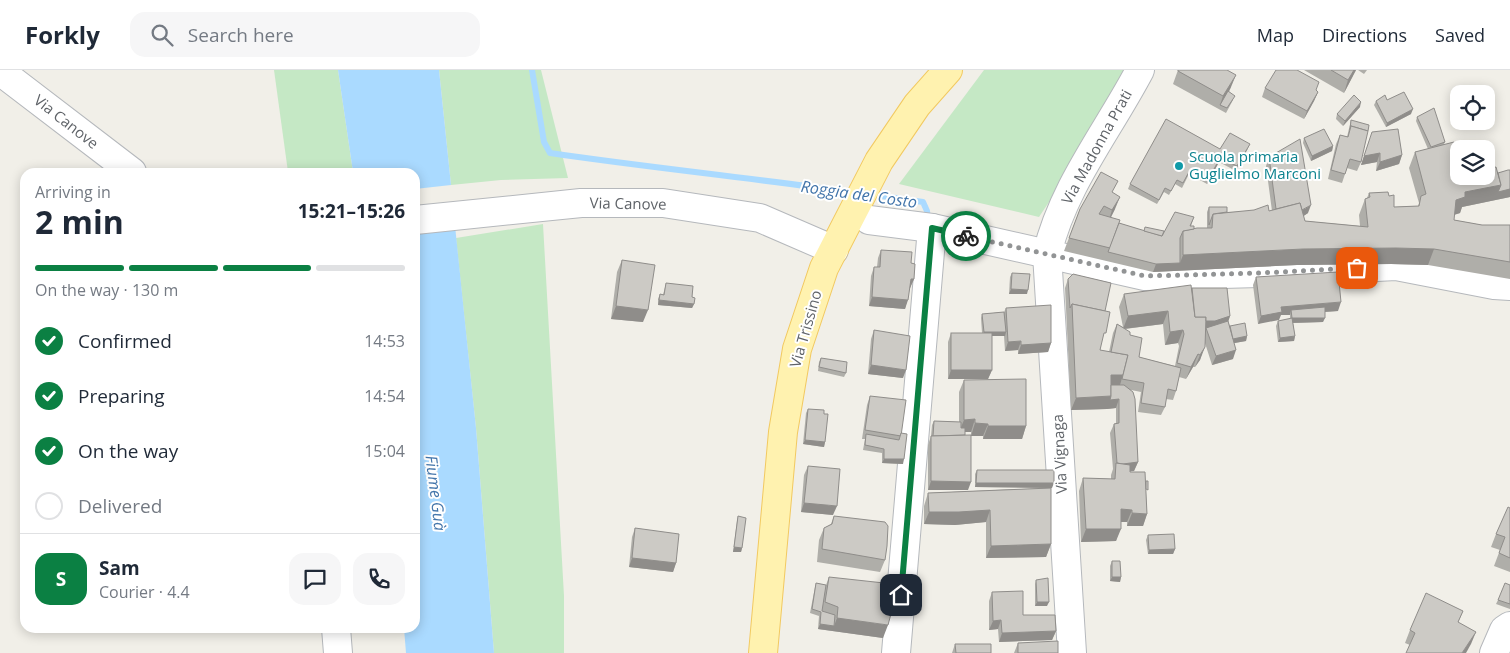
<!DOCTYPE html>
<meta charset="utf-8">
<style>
body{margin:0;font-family:"Open Sans",sans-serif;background:#f6f6f7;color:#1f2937;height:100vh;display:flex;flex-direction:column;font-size:19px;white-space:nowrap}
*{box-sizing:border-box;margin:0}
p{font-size:16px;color:#747a83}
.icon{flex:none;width:28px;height:28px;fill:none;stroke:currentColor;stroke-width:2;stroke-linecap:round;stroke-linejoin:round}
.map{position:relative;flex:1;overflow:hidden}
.side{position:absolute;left:20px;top:98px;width:400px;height:465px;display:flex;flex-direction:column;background:#fff;border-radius:15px;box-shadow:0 2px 12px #0003}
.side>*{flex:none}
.fabs{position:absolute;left:1450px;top:15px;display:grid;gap:10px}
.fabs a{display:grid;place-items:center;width:45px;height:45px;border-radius:10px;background:#fff;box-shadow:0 2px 12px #0003;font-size:25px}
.pin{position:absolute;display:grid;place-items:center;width:42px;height:42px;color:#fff;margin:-21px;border-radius:10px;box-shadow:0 2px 8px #0006}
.courier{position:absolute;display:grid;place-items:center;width:50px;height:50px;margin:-25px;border:4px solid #0b8043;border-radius:50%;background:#fff;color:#222;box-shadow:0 1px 6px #0007}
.summary em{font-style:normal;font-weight:700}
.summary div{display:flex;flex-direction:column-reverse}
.summary{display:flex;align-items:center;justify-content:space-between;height:85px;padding:0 15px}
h1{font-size:32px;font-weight:700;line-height:38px}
.bar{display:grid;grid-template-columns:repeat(4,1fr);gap:8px 5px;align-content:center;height:60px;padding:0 15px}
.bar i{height:6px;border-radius:4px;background:#e0e1e3}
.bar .active{background:#0b8043}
.bar p{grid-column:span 4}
.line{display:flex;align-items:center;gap:12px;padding:0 15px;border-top:1px solid #e0e1e3}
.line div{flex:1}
.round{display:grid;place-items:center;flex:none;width:52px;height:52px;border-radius:15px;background:#f6f6f7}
ol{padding:0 15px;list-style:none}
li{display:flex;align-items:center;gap:15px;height:55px}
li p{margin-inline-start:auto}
li .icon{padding:5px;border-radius:50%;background:#0b8043;color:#fff;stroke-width:4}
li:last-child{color:#747a83}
li i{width:28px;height:28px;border:2px solid #e0e1e3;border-radius:50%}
header{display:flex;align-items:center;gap:30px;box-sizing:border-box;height:70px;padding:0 25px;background:#fff;border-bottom:1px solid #e0e1e3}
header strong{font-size:24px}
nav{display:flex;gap:28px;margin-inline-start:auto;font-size:18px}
.search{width:350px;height:45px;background:#f6f6f7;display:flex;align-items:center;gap:12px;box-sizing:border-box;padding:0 18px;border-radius:15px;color:#747a83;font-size:19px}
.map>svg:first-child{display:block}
.green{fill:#c5e8c5}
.water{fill:#aadaff}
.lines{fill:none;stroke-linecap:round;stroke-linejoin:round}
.stream{stroke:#aadaff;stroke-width:6}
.minor-casing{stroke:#b5b8bc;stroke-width:30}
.major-casing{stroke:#f2c960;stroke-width:30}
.minor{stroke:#fff;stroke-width:28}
.major{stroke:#fff2af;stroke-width:28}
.wall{fill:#afaea9;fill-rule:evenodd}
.shaded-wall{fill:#8f8d8a}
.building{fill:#cccac5;stroke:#8f8d8a}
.done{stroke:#929495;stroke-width:5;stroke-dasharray:0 9}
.route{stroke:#0b8043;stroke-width:6}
.culture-dot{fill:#0f9aa8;stroke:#fff;stroke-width:2}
.labels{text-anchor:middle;stroke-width:4;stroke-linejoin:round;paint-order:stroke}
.street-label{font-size:15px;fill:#5f6368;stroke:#fff}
.culture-label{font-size:15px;fill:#0d838f;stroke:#fff;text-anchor:start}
.water-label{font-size:16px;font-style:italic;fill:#4174aa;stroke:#fff}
</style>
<header>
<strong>Forkly</strong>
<div class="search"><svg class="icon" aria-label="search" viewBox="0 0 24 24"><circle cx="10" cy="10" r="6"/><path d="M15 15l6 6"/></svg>Search here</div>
<nav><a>Map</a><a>Directions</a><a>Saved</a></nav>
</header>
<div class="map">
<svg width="1510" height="583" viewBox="0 0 1510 583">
<rect width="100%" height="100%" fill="#f1efe8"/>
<g class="green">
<polygon points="274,0 338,0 353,102 288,102"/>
<polygon points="439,0 541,0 568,108 501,110 451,115"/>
<polygon points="984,0 1132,0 1107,45 1039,147 899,114"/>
<polygon points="543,154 564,526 564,583 494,583 476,358 456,168"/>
</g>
<g class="water">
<polygon points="338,0 439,0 451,115 415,119 415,102 353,102"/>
<polygon points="454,146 476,358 494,583 406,583 404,558 415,558 415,156"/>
</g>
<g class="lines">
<g class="stream">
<path d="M532,0L544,72L550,83C652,98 754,108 856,123"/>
<polyline points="868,124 923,132 927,141 928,150"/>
</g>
<defs>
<g id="minor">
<polyline points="0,1 132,102"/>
<polyline points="415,150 581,133 663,133 760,148 834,180"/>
<polyline points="869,150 932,158 1145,206 1260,203 1396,196 1494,215 1510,216"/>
<polyline points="336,558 338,583"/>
<polyline points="896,583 932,158"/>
<path d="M1072,583L1047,184C1063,116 1108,61 1140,0"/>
<polyline points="1494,583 1504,560 1510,556"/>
</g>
<polyline id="major" points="763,583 783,362 797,279 824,198 879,91 917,35 948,0"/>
</defs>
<use href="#minor" class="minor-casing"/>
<use href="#major" class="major-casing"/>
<use href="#minor" class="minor"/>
<use href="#major" class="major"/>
</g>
<g class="wall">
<polygon points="1178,0 1231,17 1229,22 1233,30 1226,43 1173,14"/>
<polygon points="1304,0 1356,0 1344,23"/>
<polygon points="1358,0 1367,0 1364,4"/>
<polygon points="1265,18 1316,21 1318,22 1314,31 1304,49 1262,27"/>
<polygon points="1387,30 1411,44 1386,57 1374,35 1376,31"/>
<polygon points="1360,37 1343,56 1336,49 1337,44"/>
<polygon points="1417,47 1445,72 1444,74 1459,106 1498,103 1510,127 1462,137 1460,143 1454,145 1454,150 1482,155 1510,155 1510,209 1428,195 1391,194 1297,195 1153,202 1064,181 1080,139 1113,123 1115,139 1111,147 1119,153 1144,161 1164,161 1194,147 1191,156 1194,159 1207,158 1207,142 1209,137 1227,142 1269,141 1272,141 1266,96 1269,87 1308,143 1303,146 1305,151 1360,156 1359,145 1365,129 1367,128 1369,123 1389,126 1394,137 1418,136 1419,133 1409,98 1415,82 1428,79 1416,51"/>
<polygon points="1351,50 1361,92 1357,101 1347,98 1342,113 1328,109 1336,74 1340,65 1347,67"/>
<polygon points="1304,68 1333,76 1332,81 1311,91 1303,73"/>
<polygon points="1369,71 1402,85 1399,94 1376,101 1377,92 1361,95"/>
<polygon points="1248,78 1236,101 1219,92 1207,114 1189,104 1182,118 1175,114 1169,125 1164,122 1157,134 1128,119 1130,114 1220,79"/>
<polygon points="881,180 911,193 914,209 910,218 905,239 869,236 871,206 874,197 877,197 878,188"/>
<polygon points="622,190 643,252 611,249 617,202"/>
<polygon points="1012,203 1027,224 1009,224 1010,207"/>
<polygon points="1256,207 1338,241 1325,242 1323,252 1293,253 1295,266 1294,271 1278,272 1276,256 1278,251 1290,249 1290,245 1281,245 1258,254 1253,215"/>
<path d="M1068,209L1105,241L1100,280L1109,282L1113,263L1117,254L1123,257L1119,237L1124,224L1192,218L1230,246L1228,252L1230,256L1247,266L1246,271L1234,273L1233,289L1212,295L1205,273L1200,290L1195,297H1193L1186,309L1179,307L1176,321L1173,330L1166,329L1165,337L1161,345L1138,342L1141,322L1131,320L1138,392L1134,401H1130L1146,423L1147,444L1143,456H1127V452H1121L1116,471L1081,472L1079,421L1083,408L1111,409V405L1113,399L1110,363L1114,354L1116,353V338L1107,339L1071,340L1065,218ZM1163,254L1165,275L1178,273L1179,276L1175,296L1139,287L1130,265L1125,259Z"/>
<polygon points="666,213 692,227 694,234 692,238 658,235 658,229 660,224 663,225"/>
<polygon points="1006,238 1051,273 1048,282 1018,284 1018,280 1005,281 1004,266 992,266 992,300 988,309 948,309 948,272 951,263 982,263 981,248 982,244 1004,242"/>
<polygon points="874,260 903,308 868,304 871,269"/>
<polygon points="821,288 846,303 844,307 818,301 819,292"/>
<polygon points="964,310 1026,356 1022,369 983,369 983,366 971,366 971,362 965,362 968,420 928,420 928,375 931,366 932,355 934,351 959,352 959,322"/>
<polygon points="870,326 901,363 903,394 882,393 882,383 863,380 865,369 862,369 867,335"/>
<polygon points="808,339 825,372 824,377 803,374 806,343"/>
<polygon points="808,396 833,445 801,442 804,405"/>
<polygon points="977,400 1052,418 1051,418 1051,474 1046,487 986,488 986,452 955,455 924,454 924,436 928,423 1044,418 975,417 975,404"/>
<polygon points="1510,438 1510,502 1494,496 1500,480 1491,477 1496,464"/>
<polygon points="738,446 742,478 741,482 733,482 737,451"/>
<polygon points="834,446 885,490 880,502 817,492 819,470 824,458 831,454"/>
<polygon points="635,458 676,493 673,502 629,497 632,467"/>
<polygon points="1148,465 1175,479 1173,484 1148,484 1146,470"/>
<polygon points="1112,491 1121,507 1120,512 1110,511 1110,496"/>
<polygon points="829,507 883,568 818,559 819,546 810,543 815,517 816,513 826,515"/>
<polygon points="1036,510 1047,536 1035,536 1035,514"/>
<polygon points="1510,515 1510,539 1496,534 1498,530"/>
<polygon points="992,522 1023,545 1056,561 1052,570 999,572 998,559 989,560 989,531"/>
<polygon points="1463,541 1458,553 1471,574 1410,575 1405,573 1410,560"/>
<polygon points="1018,573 1058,583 1014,583"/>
<polygon points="955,574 991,583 952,583"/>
</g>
<g class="shaded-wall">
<polygon points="1354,0 1356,0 1344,23 1348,10"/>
<polygon points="1236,5 1231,17 1221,35 1220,35 1223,26"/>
<polygon points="1318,22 1314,31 1304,49 1307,41"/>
<polygon points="1361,32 1360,37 1343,56 1345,51"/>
<polygon points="1413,39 1411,44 1386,57 1387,53"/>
<polygon points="1250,74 1248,78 1236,101 1237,96"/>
<polygon points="1333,76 1332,81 1311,91 1312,86"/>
<polygon points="1380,83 1377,92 1361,95 1364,86"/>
<polygon points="1402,85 1399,94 1376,101 1380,92"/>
<polygon points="1220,88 1219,92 1207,114 1208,110"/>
<polygon points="1501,115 1510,119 1510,127 1462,137 1460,143 1450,146 1456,130 1465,122"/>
<polygon points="1120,127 1115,139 1108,153 1112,140"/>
<polygon points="1311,135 1308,143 1295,152 1298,143"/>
<polygon points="1396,178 1434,179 1428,195 1391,194 1297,195 1153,202 1156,194 1180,193 1183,185 1303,179"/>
<polygon points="911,209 914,209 910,218 907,218"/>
<polygon points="1011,219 1028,220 1027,224 1009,224"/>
<polygon points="872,227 908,230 905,239 869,236"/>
<polygon points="659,230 694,234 692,238 658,235"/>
<polygon points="1341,232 1338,241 1292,244 1291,240 1290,245 1281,245 1279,250 1258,254 1261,246 1281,237"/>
<polygon points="616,236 648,240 643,252 611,249"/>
<polygon points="1168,241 1163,254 1123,259 1128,246"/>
<polygon points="1230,246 1227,255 1206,258 1194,251"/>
<polygon points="1292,248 1325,248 1323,252 1290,253"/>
<polygon points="1183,260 1178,273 1165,275 1170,262"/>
<polygon points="984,262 1006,262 1005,266 982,266"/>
<polygon points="1247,266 1246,271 1229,274 1231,269"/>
<polygon points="1295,266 1294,271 1278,272 1280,268"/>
<polygon points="1021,271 1018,280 1005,281 1008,272"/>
<polygon points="1051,273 1048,282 1018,284 1021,275"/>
<polygon points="1205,277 1200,290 1195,297 1200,285"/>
<polygon points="1236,280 1233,289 1212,295 1216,286"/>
<polygon points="1198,284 1193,297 1186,309 1191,297"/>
<polygon points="871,295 906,300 903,308 868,304"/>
<polygon points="951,300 992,300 988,309 948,309"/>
<polygon points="1111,305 1123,305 1119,318 1110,318"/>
<polygon points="1111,326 1119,329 1116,338 1107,339 1071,340 1076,328"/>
<polygon points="975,349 971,362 959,362 964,350"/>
<polygon points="975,353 988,354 983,366 971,366"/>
<polygon points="988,356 1026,356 1022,369 983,369"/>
<polygon points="805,370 825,372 824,377 803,374"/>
<polygon points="884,389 904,389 903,394 882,393"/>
<polygon points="1138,392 1134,401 1115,403 1117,394"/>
<polygon points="931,411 971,412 968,420 928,420"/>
<polygon points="976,413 1054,413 1052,418 975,417"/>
<polygon points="804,433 837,436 833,445 801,442"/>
<polygon points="1121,439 1132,440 1127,452 1116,452"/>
<polygon points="990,440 986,452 955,455 924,454 929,442"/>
<polygon points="1132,443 1147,444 1143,456 1127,456"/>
<polygon points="1086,459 1121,459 1116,471 1081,472"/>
<polygon points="1051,474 1046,487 986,488 991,476"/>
<polygon points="734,477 742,478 741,482 733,482"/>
<polygon points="1175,479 1173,484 1148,484 1149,480"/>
<polygon points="632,488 676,493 673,502 629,497"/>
<polygon points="1112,507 1121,507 1120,512 1110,511"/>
<polygon points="1037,532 1049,532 1047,536 1035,536"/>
<polygon points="837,548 888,555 883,568 818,559 820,554 834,556"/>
<polygon points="1001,550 998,559 989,560 993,551"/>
<polygon points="1056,561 1052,570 999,572 1002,563"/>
<polygon points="1476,562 1471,574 1466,583 1462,583"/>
</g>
<g class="building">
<polygon points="1178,0 1227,0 1236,5 1223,26 1178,1"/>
<polygon points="1276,0 1297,0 1319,12 1316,20 1318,22 1307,41 1265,18"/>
<polygon points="1331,0 1354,0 1348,10"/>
<polygon points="1228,21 1235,26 1227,38 1220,35"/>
<polygon points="1404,22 1413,39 1387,53 1376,31 1385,25 1387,30"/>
<polygon points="1354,25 1361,32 1345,51 1337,44"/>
<polygon points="1434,38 1445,72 1431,77 1417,47"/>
<polygon points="1166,49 1220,79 1230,63 1250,74 1237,96 1220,88 1208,110 1190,100 1183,113 1177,110 1171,121 1165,118 1159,130 1130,114"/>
<polygon points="1351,50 1369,55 1368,61 1351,56 1350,60"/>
<polygon points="1351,56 1368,61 1361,92 1350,89 1345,104 1331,100 1340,65 1348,67"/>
<polygon points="1324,59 1333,76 1312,86 1304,68"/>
<polygon points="1398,59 1402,85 1380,92 1380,83 1364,86 1372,62"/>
<polygon points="1300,69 1311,135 1302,140 1300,133 1276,139 1269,87"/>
<polygon points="1454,72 1459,93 1459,106 1486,106 1486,99 1496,97 1501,115 1465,122 1465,127 1456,130 1454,150 1482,155 1510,155 1510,192 1434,179 1396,178 1303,179 1183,185 1183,161 1197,158 1212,158 1213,144 1254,140 1268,135 1269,141 1300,133 1305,151 1368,157 1365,129 1370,127 1369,123 1388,122 1389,126 1394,125 1394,137 1419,136 1421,126 1426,124 1415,82"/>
<polygon points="1508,100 1510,100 1510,119 1498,122 1501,115 1498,103"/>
<polygon points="1101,102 1118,111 1112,122 1120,127 1112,140 1104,136 1099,144 1120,150 1110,178 1069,168 1080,139"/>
<polygon points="1209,137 1227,137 1227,142 1213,144 1209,155"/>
<polygon points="1175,142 1194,147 1190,156 1194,156 1194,159 1183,161 1180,168 1180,193 1156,194 1108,182 1119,153 1162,166"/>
<polygon points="1145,157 1164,161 1162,166 1144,161"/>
<polygon points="881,180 912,182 911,193 915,194 914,209 911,209 908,230 872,227 874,197 880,197"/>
<polygon points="622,190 655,195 648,240 616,236"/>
<polygon points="1338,202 1341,232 1281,237 1282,242 1261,246 1256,207"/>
<polygon points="1012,203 1030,204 1028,220 1011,219"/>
<polygon points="1073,204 1111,213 1105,241 1072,234 1070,238 1068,209"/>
<polygon points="666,213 693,216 692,227 695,228 694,234 659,230 660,224 664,225"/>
<polygon points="1191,215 1195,247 1206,247 1205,277 1200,285 1198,284 1191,297 1177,293 1184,264 1183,260 1170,262 1168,241 1128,246 1124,224"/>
<polygon points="1192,218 1227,218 1230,246 1215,251 1206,251 1206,247 1195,247"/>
<polygon points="1072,234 1110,242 1106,263 1104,263 1100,280 1128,285 1123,305 1111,305 1111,326 1076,328"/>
<polygon points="1051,235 1051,273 1021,275 1021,271 1008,272 1006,238"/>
<polygon points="1325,237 1325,248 1292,248 1295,266 1280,268 1278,251 1292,248 1291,240"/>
<polygon points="1004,242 1006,262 984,262 982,244"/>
<polygon points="1228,251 1236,280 1216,286 1206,258"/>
<polygon points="1245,253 1247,266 1233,269 1230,256"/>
<polygon points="1117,254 1130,262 1130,265 1142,268 1139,287 1181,298 1176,321 1168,319 1165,337 1141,333 1144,313 1122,309 1128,285 1111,282"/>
<polygon points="874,260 910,266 906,300 871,295"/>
<rect x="951" y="263" width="41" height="37"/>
<polygon points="821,288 847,292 846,303 819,297"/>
<polygon points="1026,309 1026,356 988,356 988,354 975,353 975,349 964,350 964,310"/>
<polygon points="1111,315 1124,315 1133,322 1135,329 1138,392 1123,394 1117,393 1114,354 1119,353 1119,329 1110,330 1111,326"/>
<polygon points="870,326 906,330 901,366 865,360"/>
<polygon points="808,339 824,340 824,344 828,344 825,372 805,370"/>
<polygon points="934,351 961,352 961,358 965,358 965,365 933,366"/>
<polygon points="901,363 907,364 904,389 884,389 884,379 865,375 866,364 899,370"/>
<polygon points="971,365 971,412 931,411 931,366"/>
<polygon points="1116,393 1130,395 1130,402 1145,402 1147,444 1132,443 1132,440 1121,439 1121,459 1086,459 1083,408 1115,409"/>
<polygon points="808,396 840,399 837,436 804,433"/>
<polygon points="977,400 1054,400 1054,413 976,413"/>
<polygon points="1146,411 1148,411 1148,420 1146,419"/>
<polygon points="1051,418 1051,474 991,476 990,440 959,442 929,442 928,423"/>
<polygon points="1508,437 1510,438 1510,488 1499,483 1505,467 1496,464"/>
<polygon points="738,446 746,448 742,478 734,477"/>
<polygon points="834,446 885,452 888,456 887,476 885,490 822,479 824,458 832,454"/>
<polygon points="635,458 679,464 676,493 632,488"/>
<polygon points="1174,464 1175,479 1149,480 1148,465"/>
<polygon points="1112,491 1120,491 1121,507 1112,507"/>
<polygon points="829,507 884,513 891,520 889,534 892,540 888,555 837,548 838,537 825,532"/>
<polygon points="1048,508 1049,532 1037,532 1036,510"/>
<polygon points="816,513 826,515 822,541 835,545 834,556 820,554 821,542 812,539"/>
<polygon points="1505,513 1510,515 1510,534 1498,530"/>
<polygon points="1023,521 1023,545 1055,545 1056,561 1002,563 1001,550 993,551 992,522"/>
<polygon points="1426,523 1463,541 1458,552 1476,562 1462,583 1406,583 1415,563 1410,560"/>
<polygon points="1058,571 1058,583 1018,583 1018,573"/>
<polygon points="955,574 991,574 991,583 956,583"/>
</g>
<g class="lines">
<polyline class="done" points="966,166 1145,206 1260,203 1357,198"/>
<polyline class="route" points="901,525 932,158 966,166"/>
</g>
<circle class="culture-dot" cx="1179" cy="96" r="5"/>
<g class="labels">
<g class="street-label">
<text transform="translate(66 52) rotate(38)" y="5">Via Canove</text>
<text transform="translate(1097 77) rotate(-61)" y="5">Via Madonna Prati</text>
<text transform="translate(628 134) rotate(1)" y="5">Via Canove</text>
<text transform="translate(806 259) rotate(-74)" y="5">Via Trissino</text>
<text transform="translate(1060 384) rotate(-93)" y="5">Via Vignaga</text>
</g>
<g class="culture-label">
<text x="1189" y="92">Scuola primaria<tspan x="1189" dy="17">Guglielmo Marconi</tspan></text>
</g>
<g class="water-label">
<text transform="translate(859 124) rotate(8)" y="6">Roggia del Costo</text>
<text transform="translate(436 423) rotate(83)" y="6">Fiume Guà</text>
</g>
</g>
</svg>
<div class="fabs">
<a><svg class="icon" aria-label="locate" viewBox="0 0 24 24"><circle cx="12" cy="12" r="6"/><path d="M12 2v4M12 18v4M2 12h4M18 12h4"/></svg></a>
<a><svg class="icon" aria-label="layers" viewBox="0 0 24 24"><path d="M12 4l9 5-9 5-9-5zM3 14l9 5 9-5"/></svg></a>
</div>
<div class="pin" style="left:1357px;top:198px;background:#ea580c"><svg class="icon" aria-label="bag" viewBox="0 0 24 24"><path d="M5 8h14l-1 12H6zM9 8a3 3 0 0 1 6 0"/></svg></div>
<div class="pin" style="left:901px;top:525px;background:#1f2937"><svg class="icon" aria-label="home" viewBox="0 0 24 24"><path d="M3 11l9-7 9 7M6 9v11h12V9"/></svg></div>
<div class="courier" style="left:966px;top:166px"><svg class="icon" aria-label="bike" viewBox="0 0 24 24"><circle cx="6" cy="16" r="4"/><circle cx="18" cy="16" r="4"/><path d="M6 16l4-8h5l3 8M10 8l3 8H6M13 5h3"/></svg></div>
<section class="side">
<div class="summary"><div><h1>2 min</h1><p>Arriving in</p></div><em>15:21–15:26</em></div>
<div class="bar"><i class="active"></i><i class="active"></i><i class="active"></i><i></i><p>On the way · 130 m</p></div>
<ol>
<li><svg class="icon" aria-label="check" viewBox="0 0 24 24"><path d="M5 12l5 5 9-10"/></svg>Confirmed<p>14:53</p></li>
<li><svg class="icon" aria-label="check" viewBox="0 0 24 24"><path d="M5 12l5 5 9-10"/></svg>Preparing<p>14:54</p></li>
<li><svg class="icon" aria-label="check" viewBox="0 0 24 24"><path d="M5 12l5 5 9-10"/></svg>On the way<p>15:04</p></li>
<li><i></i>Delivered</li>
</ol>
<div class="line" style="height:90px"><b class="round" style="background:#0b8043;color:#fff">S</b><div><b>Sam</b><p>Courier · 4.4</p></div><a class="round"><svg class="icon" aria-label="chat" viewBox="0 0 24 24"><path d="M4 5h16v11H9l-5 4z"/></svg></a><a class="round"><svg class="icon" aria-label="phone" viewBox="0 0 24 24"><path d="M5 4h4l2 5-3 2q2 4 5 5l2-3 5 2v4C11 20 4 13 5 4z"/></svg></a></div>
</section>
</div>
